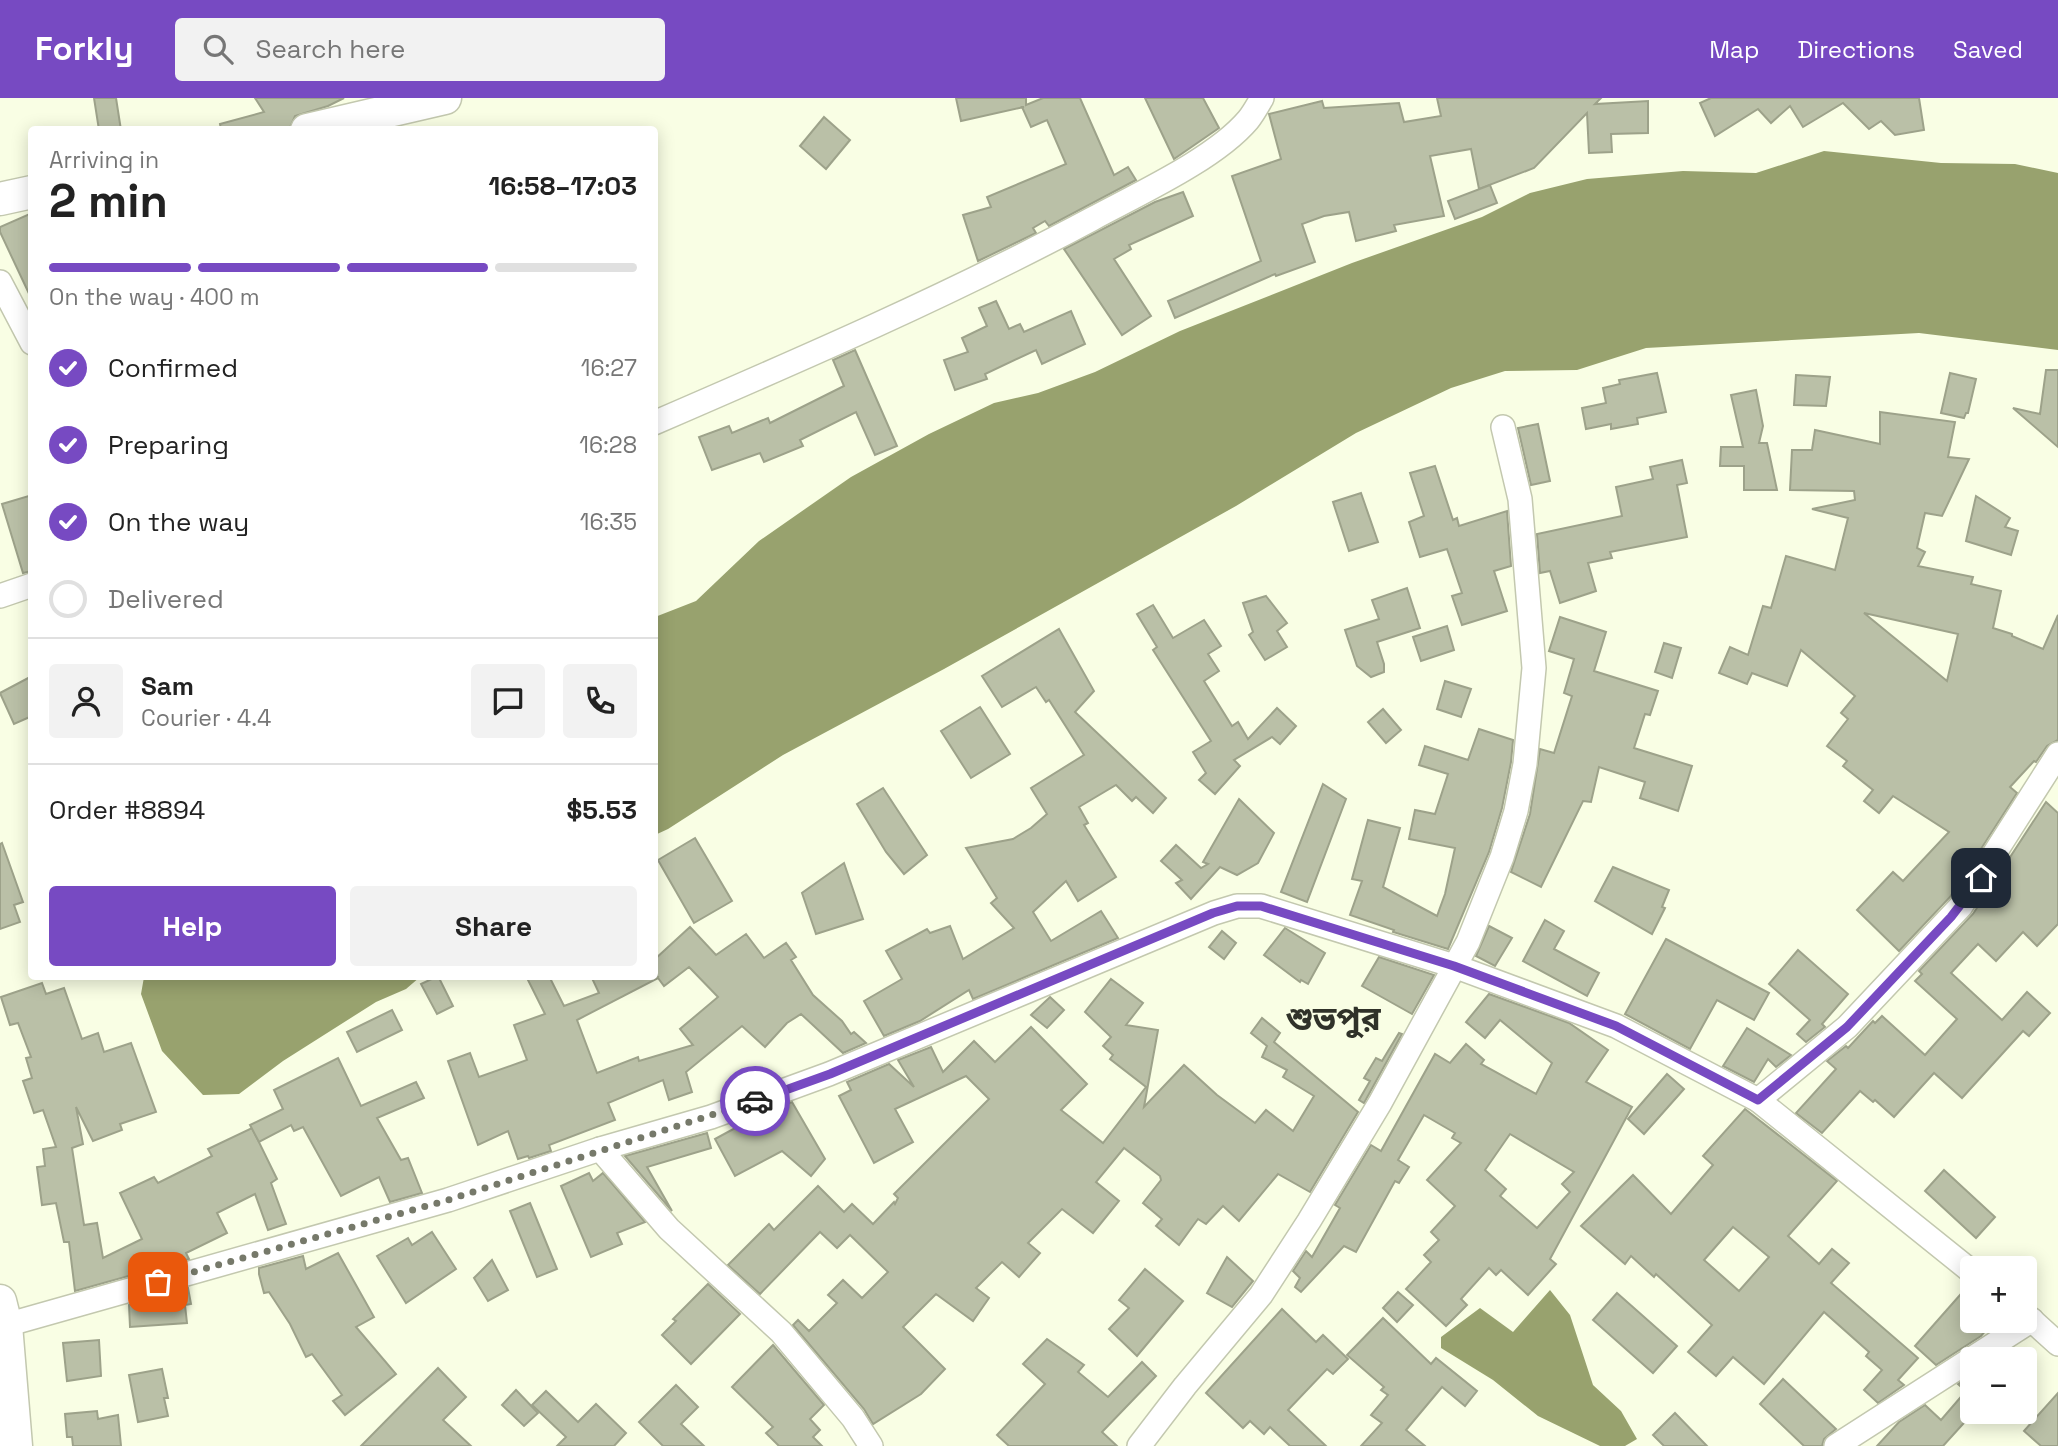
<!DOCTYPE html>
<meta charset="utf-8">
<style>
body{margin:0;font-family:"Space Grotesk","Noto Sans Bengali",sans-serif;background:#f2f2f2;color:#222;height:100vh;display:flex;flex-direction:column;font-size:26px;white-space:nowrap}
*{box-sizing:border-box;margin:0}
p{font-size:23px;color:#767676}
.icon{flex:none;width:38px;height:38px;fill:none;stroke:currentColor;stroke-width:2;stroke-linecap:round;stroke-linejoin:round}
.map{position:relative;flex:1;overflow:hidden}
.sheet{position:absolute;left:28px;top:28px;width:630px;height:854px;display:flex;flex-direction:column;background:#fff;border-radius:7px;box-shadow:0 4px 18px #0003}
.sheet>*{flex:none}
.tools{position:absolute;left:1960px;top:1158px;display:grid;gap:14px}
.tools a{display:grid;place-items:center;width:77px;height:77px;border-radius:7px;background:#fff;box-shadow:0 4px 18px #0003;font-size:35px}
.pin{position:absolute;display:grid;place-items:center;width:60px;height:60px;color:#fff;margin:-30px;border-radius:14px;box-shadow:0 4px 10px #0006}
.courier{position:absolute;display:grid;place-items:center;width:70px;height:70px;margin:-35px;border:5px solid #774ac2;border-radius:50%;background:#fff;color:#222;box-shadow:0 2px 9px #0007}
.overview em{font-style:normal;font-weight:800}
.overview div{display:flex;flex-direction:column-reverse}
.overview{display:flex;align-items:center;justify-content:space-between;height:119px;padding:0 21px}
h1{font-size:46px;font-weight:800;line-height:52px}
.bar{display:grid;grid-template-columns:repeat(4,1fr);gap:10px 7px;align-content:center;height:84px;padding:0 21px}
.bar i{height:9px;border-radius:5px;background:#e0e0e0}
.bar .on{background:#774ac2}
.bar p{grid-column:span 4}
.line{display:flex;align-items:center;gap:18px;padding:0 21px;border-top:2px solid #e0e0e0}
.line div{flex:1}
.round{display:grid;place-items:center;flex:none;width:74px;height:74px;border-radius:7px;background:#f2f2f2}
ol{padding:0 21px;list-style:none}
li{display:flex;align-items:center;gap:21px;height:77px}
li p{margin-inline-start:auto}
li .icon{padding:7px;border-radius:50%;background:#774ac2;color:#fff;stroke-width:4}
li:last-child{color:#767676}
li i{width:38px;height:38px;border:4px solid #e0e0e0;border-radius:50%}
.cta{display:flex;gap:14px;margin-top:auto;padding:14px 21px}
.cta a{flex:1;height:80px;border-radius:7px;background:#774ac2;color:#fff;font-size:28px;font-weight:800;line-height:80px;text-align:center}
.cta a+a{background:#f2f2f2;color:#222}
header{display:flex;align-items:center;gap:42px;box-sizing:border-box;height:98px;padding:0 35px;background:#774ac2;color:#fff}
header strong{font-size:33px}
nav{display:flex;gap:38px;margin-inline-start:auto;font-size:24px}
.search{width:490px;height:63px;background:#f2f2f2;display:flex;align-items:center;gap:18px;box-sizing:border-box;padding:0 24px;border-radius:7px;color:#767676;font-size:26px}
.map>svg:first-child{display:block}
.water{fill:#98a26e}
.building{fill:#bac0a7;stroke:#9da28a;stroke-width:2;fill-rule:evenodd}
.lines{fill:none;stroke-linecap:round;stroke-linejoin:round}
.street-casing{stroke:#c3c8af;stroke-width:26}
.secondary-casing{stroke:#c3c8af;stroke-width:35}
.street{stroke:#fff;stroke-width:23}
.secondary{stroke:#fff;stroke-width:32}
.done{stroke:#76796a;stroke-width:7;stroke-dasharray:0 12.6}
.route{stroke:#774ac2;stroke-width:9}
.labels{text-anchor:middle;stroke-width:5;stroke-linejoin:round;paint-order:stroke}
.district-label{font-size:33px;font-weight:bold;fill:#303229;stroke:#f9fee4}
</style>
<header>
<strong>Forkly</strong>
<div class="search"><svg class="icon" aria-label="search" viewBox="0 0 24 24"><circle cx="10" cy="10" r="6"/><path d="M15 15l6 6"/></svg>Search here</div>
<nav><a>Map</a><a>Directions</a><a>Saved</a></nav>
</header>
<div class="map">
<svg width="2058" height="1348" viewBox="0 0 2058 1348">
<rect width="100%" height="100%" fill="#f9fee4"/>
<g class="water">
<polygon points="1824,53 1941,65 2015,66 2058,75 2058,252 1919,235 1646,250 1577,272 1505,273 1451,290 1356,335 1236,408 944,571 783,657 668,731 655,737 655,519 696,503 759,443 851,379 929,336 994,305 1038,295 1095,274 1180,233 1352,165 1482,119 1530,95 1587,81 1683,73 1756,75"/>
<polygon points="144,879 144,878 420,879 406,891 376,904 283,963 239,996 203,997 162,953 141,896"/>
<polygon points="1550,1192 1570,1217 1593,1287 1621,1313 1637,1341 1625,1348 1600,1348 1538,1318 1493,1282 1441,1250 1441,1239 1480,1210 1513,1234"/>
</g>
<g class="building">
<polygon points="94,0 116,0 121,32 99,32"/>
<polygon points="255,0 344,0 328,8 295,18 289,32 221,32 220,26 264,14"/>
<polygon points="956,0 1026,0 1026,7 1043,0 1080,0 1114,77 1128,69 1136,82 1049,128 1045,123 1033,130 1036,135 978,163 963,117 991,109 987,99 1066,66 1047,22 1031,29 1022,9 1024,9 961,23"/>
<polygon points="1145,0 1203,0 1219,30 1174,61"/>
<polygon points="1437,0 1601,0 1595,6 1648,3 1648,35 1611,36 1612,54 1589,55 1587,15 1534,70 1479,91 1471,51 1430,58 1444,118 1394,127 1396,133 1356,143 1349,114 1324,118 1302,126 1315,164 1276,178 1275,176 1175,220 1168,203 1261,163 1232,78 1281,61 1269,16 1322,3 1324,10 1399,5 1404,24 1441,18"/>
<polygon points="1711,0 1919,0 1924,32 1895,37 1881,23 1869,31 1843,5 1803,29 1790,8 1771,25 1758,11 1715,38 1700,5"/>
<polygon points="824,19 850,42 826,71 800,48"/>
<polygon points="1490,87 1497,105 1455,121 1448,103"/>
<polygon points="1183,94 1193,118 1129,147 1131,151 1114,161 1151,218 1122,237 1064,151 1155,104"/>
<polygon points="32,115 32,202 0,134 0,129"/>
<polygon points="996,203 1009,231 1020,226 1024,234 1071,213 1085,246 1042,266 1036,252 985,276 987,281 955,292 944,262 968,254 962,240 987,228 979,210"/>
<polygon points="855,252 897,348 875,357 856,314 800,342 803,348 764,364 760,355 712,372 699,339 729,328 732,335 768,320 770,325 844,288 833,262"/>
<polygon points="2046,272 2058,272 2058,349 2013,310 2040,316"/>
<polygon points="1657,275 1666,314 1637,320 1638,326 1611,331 1611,326 1586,331 1582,310 1606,305 1603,290 1620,286 1619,282"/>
<polygon points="1950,275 1976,281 1968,315 1966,315 1964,320 1941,315"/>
<polygon points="1796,277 1830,279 1826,308 1794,307"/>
<polygon points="1756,292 1763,328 1759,345 1767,345 1777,392 1744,392 1744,368 1720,368 1721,349 1743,349 1731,297"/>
<path d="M1880,314L1955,324L1948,359L1969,361L1942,418L1925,415L1917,450L1925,454L1918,468L1973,479L1971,486L2001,493L1993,530L2012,536V538L2043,551L2058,517V642L2047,648L2036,664L2034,663L2010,689L2017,695L1950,799L1899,853L1857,812L1893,774L1903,783L1949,734L1893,698L1879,715L1864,703L1873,692L1843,668L1847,663L1827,648L1848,621L1841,615L1855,598L1801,552L1787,588L1752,575L1747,586L1719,575L1730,549L1748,557L1763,508L1771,510L1786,458L1835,472L1848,420L1812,411L1855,402L1854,393L1790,392L1792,352H1812L1815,332L1880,346ZM1864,515L1958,536L1947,583Z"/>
<polygon points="1538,326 1550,383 1531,387 1518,330"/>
<polygon points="1682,362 1687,385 1677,387 1687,439 1610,454 1612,460 1588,465 1596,493 1560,505 1550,473 1540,475 1537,436 1622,418 1616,389 1653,381 1650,369"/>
<polygon points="1435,368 1453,422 1457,420 1459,428 1507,413 1511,468 1494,473 1507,513 1462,527 1452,498 1462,495 1447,451 1420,459 1409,424 1424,418 1410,375"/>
<polygon points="1361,395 1378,444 1349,453 1333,404"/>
<polygon points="32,397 32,473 23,475 2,406"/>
<polygon points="1976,398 2010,420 2005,429 2018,433 2011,457 1966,443"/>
<polygon points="1407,490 1420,530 1377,544 1384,566 1384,574 1371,579 1357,568 1345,532 1379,521 1372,502"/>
<polygon points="1266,498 1287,525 1277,533 1287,549 1265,562 1249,537 1253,534 1243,505"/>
<polygon points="1153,507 1173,540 1204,522 1221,548 1208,556 1219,573 1204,583 1232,628 1238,624 1248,641 1277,610 1296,628 1280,646 1272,639 1234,662 1240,668 1215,696 1199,682 1206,675 1193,654 1211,643 1153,552 1157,549 1137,516"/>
<polygon points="1560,519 1606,534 1594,573 1658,593 1650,617 1645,616 1634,650 1692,668 1678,713 1640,700 1645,684 1599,669 1591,704 1583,703 1541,789 1511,774 1530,716 1540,651 1554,655 1572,598 1564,595 1574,561 1549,553"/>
<polygon points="1447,528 1454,552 1421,563 1413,539"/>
<polygon points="1059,531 1094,593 1075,614 1166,700 1153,715 1136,699 1132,703 1116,687 1079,709 1088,725 1084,727 1116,779 1078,803 1066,783 1033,814 1051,843 1101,813 1118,840 973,901 969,892 920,923 884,938 864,903 902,881 886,853 927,831 930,835 950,828 963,861 1014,830 991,805 997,800 966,750 1013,741 1031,730 1047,716 1031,690 1084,657 1049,602 1046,604 1036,589 1002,609 982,578"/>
<polygon points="1664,545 1681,550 1672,580 1655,574"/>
<polygon points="32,578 32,618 14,626 0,595"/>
<polygon points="1445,583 1471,591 1461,619 1437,611"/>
<polygon points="980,609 1010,656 971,680 941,633"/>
<polygon points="1383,611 1401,632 1386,645 1368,624"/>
<polygon points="1479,631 1513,642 1511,664 1502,710 1489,754 1448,851 1393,834 1394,832 1350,817 1362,783 1352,781 1368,722 1400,730 1383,789 1437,818 1445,796 1455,750 1409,741 1415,712 1435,716 1448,676 1419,667 1425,648 1468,662"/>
<polygon points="1323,686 1346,701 1307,804 1281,794"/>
<polygon points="883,690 927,757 904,776 886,754 857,706"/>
<polygon points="1239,701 1274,735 1258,765 1237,777 1220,769 1191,801 1176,785 1182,782 1161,763 1176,747 1201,770 1208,766 1203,764"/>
<polygon points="2046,704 2058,715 2058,826 2037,848 2023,834 1996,863 1978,846 1951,875 2002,922 2027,894 2050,915 2029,938 2023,933 1962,1000 1934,975 1894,1019 1875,1002 1873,1004 1860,993 1822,1035 1796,1015 1836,971 1827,963 1846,948 1848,950 1873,923 1875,925 1882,918 1925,957 1957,921 1915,883 1922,876 1919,873 1973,816"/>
<polygon points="695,740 732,803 694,825 658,762"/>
<polygon points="2,745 23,804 14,807 20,824 0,831 0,746"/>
<polygon points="844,765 863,821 816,836 802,795"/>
<polygon points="1613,769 1669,792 1662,809 1665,810 1652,836 1595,803"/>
<polygon points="1545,822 1564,833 1554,851 1599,875 1587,898 1523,863"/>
<polygon points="1489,828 1512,840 1495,868 1476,858"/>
<path d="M690,829L716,857L746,836L764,860L786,845L796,859L791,862L813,897L842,923L851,936L854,934L866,945L843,955L801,916L787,925L765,949L742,928L686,974L692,994L669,1002L663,982L608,1005L615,1022L549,1047L551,1053L529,1060L528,1058L518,1061L508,1033L478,1047L448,963L470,955L479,979L527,962L514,927L545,916L526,878H549L564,908L599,895L591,878H657L654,875V862ZM689,869L718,899L680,931L693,947L639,963L638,959L597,975L577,922L658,880L664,888Z"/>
<polygon points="1285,830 1325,855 1308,886 1301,882 1300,884 1264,857"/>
<polygon points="1222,833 1236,845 1224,861 1209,849"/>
<polygon points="1666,841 1769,895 1754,922 1717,902 1690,951 1625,916"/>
<polygon points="1798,852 1848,896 1822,926 1825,929 1806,944 1797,936 1810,922 1769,886"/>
<polygon points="1379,859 1434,877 1412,916 1362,888"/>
<polygon points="438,878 453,908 437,916 421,886"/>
<polygon points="1111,881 1143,905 1126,927 1158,932 1144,1009 1184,967 1217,997 1255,1025 1266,1012 1293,1033 1314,998 1283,979 1287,972 1262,959 1267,948 1251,935 1262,920 1280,935 1274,944 1358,1014 1310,1094 1278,1076 1239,1123 1223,1108 1206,1126 1198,1121 1179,1147 1156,1128 1162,1121 1143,1105 1161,1082 1160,1078 1124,1050 1096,1084 1119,1103 1093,1135 1062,1111 1028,1145 1040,1155 1019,1179 1002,1164 976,1190 989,1200 973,1223 936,1196 903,1229 945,1271 921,1296 873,1326 864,1311 793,1227 798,1222 809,1233 837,1205 828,1197 843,1182 862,1200 888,1174 850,1137 837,1150 820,1134 760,1196 728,1167 769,1126 774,1132 818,1088 844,1114 852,1106 873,1126 894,1104 895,1106 898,1100 894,1096 989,1001 966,978 895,1011 913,1044 874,1065 839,998 851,992 847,984 889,966 914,989 898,962 931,949 943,974 974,943 995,964 1031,929 1087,986 1061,1012 1103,1045 1146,989 1110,961 1113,957 1103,948 1111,939 1085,914"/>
<polygon points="42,885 46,896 64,890 82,941 98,935 104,954 131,945 156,1014 120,1026 122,1032 93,1043 76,1009 83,1046 72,1050 84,1127 97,1125 103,1160 142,1141 120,1095 154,1079 158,1085 212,1058 208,1051 252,1030 277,1081 271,1085 286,1126 268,1132 255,1096 217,1115 227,1135 186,1155 189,1161 75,1193 69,1144 64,1144 56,1105 42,1107 37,1069 45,1068 43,1051 56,1049 43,1012 34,1015 23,983 32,980 26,960 31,959 18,925 10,927 1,899"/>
<path d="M1489,896L1569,925L1608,952L1586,984L1632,1009L1550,1161L1556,1166L1528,1197L1501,1172L1496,1177L1489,1170L1461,1201L1467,1207L1446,1228L1406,1191L1431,1164L1424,1157L1439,1142L1431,1134L1455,1108L1427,1082L1461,1045L1452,1040L1455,1035L1424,1017L1398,1062L1409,1069L1399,1085L1395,1083L1356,1154L1344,1148L1301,1194L1295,1189L1300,1180L1293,1173L1306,1153L1312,1159L1340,1110L1335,1107L1371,1047L1381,1053L1435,956L1450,965L1466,946L1484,962L1481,966L1536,996L1552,965L1500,922L1485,940L1466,924ZM1510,1036L1574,1074L1562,1086L1570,1094L1537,1130L1500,1098L1506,1091L1485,1072Z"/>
<polygon points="1050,899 1064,912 1047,930 1031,917"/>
<polygon points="392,912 402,932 357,954 347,934"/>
<polygon points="1747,930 1791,957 1776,969 1768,961 1754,984 1723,968"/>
<polygon points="1399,935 1402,936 1364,1005 1359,1002 1370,983 1364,980 1376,960 1382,963"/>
<polygon points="338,960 361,1008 416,984 424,1000 377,1020 401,1062 408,1060 422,1095 390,1104 379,1079 341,1098 303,1029 294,1033 291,1027 259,1044 250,1027 283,1011 274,992"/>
<polygon points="1667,976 1684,991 1644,1036 1628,1021"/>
<polygon points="792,1004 825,1061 811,1078 782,1053 735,1078 715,1041 763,1015"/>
<path d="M1745,1011L1837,1083L1788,1138L1819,1166L1832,1151L1849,1165L1831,1185L1918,1260L1898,1282L1904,1287L1878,1305L1864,1292L1882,1272L1866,1258L1869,1254L1824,1214L1764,1286L1733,1259L1716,1278L1688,1254L1712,1227L1656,1176L1654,1179L1631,1158L1625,1166L1581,1128L1633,1077L1671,1116L1713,1067L1703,1058ZM1733,1129L1769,1159L1739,1193L1704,1162Z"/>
<polygon points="707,1035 711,1050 647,1069 672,1113 625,1058"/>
<polygon points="1944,1072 1995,1119 1976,1140 1925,1093"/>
<polygon points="589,1075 593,1083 603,1075 645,1124 617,1135 622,1146 591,1159 561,1088"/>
<polygon points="530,1105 557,1171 537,1179 510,1113"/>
<polygon points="432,1134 456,1171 406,1205 377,1158 408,1140 412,1147"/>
<polygon points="338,1155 374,1219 356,1229 396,1276 345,1317 333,1303 342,1297 312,1256 306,1259 290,1226 269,1194 264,1195 259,1176 259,1170 303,1158 306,1171"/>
<polygon points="1227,1159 1253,1183 1232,1209 1207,1195"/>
<polygon points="492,1162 508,1192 488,1203 474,1180"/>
<polygon points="1145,1171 1183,1203 1137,1258 1109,1231 1129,1210 1119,1202"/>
<polygon points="708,1186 740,1216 691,1266 662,1237 676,1223 673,1221"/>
<polygon points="188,1190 191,1206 185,1207 187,1225 130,1229 129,1207"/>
<polygon points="1398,1194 1413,1207 1397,1224 1383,1210"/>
<polygon points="1617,1195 1677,1248 1653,1275 1593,1222"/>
<polygon points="1960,1197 1972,1208 1972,1223 1994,1223 1981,1238 1936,1267 1915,1248"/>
<polygon points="1282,1211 1316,1244 1323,1237 1348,1261 1333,1276 1327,1271 1288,1312 1326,1348 1290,1348 1270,1329 1264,1336 1250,1323 1243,1330 1206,1295"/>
<polygon points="1383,1220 1431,1266 1436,1260 1477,1293 1465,1308 1442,1289 1406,1332 1425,1348 1361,1348 1382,1325 1371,1317 1388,1297 1381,1292 1384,1289 1347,1257"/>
<polygon points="1047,1241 1084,1267 1078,1274 1108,1299 1142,1264 1156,1278 1102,1334 1117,1348 1009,1348 997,1337 1045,1286 1023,1266"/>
<polygon points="99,1242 101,1278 67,1283 63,1245"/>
<polygon points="773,1247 824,1307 810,1321 820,1332 813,1339 822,1348 779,1348 766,1335 773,1329 732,1289"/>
<polygon points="438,1270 466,1299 443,1322 471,1348 361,1348"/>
<polygon points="162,1271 168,1300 164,1300 168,1318 138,1324 129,1277"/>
<polygon points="1972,1277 1972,1316 1943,1348 1877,1348 1899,1324 1925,1307 1941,1322 1966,1293 1958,1286"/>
<polygon points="1783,1281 1836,1331 1824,1341 1822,1348 1804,1348 1760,1306"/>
<polygon points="676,1287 698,1309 681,1326 704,1348 663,1348 639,1324"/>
<polygon points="516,1292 538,1315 524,1328 502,1307"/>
<polygon points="546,1293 578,1324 596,1306 626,1335 614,1348 557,1348 566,1339 532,1307"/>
<polygon points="2058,1295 2058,1348 2041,1348 2024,1333"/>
<polygon points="97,1313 98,1321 118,1317 121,1348 73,1348 72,1339 67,1339 65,1316"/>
<polygon points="1675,1315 1707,1348 1664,1348 1653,1337"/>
</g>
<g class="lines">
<defs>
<g id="street">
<polyline points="0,184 32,245"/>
<path d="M654,325C802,261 950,197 1092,121C1138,96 1215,61 1248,22C1253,16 1258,7 1262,0"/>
<polyline points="0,498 32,487"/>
<polyline points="1758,1002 1847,929 1961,808 2058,656"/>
<polyline points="600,1051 669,1131 781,1234 853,1320 871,1348"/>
<polyline points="2025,1216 2058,1246"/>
<polyline points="6,1227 448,1102 600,1051 711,1019 829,976 1214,815 1237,808 1261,808 1454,868 1616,928 1758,1002 1972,1174"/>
<polyline points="1139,1348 1185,1288 1261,1197 1309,1123 1380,1005 1468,844 1502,759 1516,713 1525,666 1534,570 1520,401 1503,329"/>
<polyline points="1836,1348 2032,1222"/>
</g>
<g id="secondary">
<polyline points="307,32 445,0"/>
<polyline points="0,101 32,94"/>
<polyline points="0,1203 6,1227 16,1348"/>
</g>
</defs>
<use href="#street" class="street-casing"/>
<use href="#secondary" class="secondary-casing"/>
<use href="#street" class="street"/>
<use href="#secondary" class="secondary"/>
</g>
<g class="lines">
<polyline class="done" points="158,1184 448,1102 755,1003"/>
<polyline class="route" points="755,1003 830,976 1213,815 1237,808 1261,808 1454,868 1616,928 1758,1002 1847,929 1951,819 1981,780"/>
</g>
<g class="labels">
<g class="district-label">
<text x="1333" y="932">শুভপুর</text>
</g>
</g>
</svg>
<div class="tools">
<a>+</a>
<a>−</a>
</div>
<div class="pin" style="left:158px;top:1184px;background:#ea580c"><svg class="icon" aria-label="bag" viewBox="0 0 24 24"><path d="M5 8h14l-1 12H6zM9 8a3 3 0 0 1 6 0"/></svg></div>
<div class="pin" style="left:1981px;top:780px;background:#1f2937"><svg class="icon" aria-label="home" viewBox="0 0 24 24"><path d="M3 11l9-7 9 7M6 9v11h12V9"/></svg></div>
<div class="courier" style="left:755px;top:1003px"><svg class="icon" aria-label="car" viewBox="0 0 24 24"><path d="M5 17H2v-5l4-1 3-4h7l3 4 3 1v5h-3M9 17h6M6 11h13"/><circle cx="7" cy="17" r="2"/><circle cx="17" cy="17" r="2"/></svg></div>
<section class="sheet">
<div class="overview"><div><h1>2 min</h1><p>Arriving in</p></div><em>16:58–17:03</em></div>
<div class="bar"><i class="on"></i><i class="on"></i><i class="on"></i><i></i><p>On the way · 400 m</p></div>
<ol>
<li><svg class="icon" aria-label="check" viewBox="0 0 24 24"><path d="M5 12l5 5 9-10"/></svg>Confirmed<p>16:27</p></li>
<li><svg class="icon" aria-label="check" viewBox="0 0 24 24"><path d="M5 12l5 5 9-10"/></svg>Preparing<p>16:28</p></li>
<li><svg class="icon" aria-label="check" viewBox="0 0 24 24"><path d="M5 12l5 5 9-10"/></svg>On the way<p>16:35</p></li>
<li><i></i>Delivered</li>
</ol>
<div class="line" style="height:126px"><a class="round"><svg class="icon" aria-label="person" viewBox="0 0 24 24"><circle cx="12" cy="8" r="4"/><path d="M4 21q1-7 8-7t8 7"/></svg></a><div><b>Sam</b><p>Courier · 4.4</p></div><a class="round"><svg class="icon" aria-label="chat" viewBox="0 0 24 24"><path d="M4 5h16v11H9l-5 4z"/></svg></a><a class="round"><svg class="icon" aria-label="phone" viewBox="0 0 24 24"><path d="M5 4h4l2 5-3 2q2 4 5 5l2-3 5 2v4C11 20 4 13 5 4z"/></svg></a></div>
<div class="line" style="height:91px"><div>Order #8894</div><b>$5.53</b></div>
<div class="cta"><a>Help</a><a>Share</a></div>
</section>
</div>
